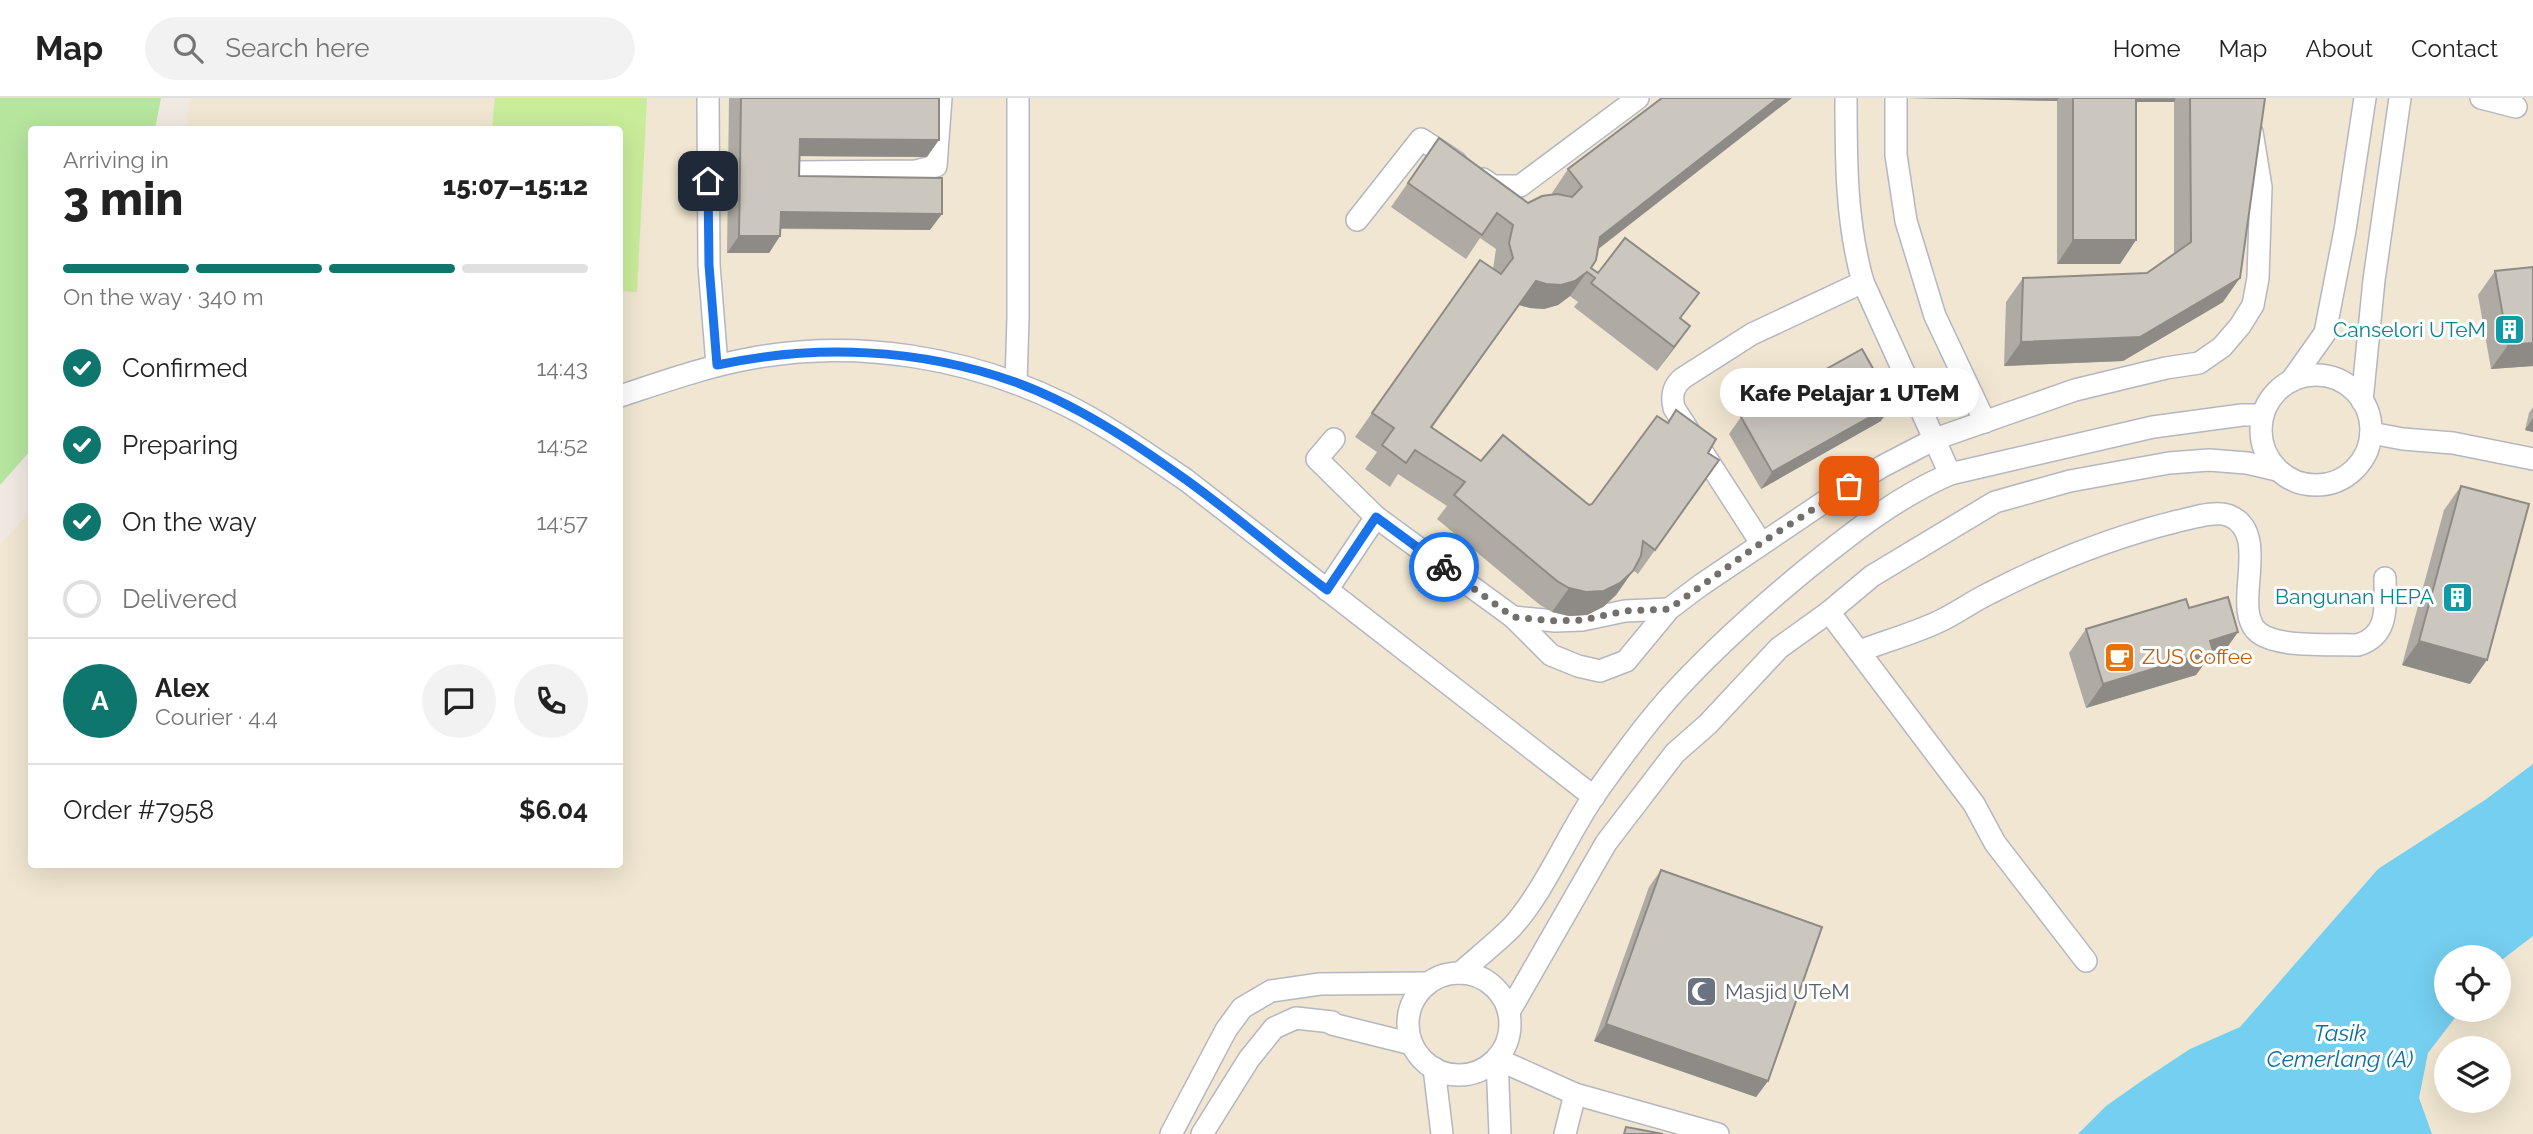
<!DOCTYPE html>
<meta charset="utf-8">
<style>
body{margin:0;font-family:Raleway,sans-serif;background:#f2f2f2;color:#222;height:100vh;display:flex;flex-direction:column;font-size:26px;white-space:nowrap}
*{box-sizing:border-box;margin:0}
p{font-size:23px;color:#767676}
.icon{flex:none;width:38px;height:38px;fill:none;stroke:currentColor;stroke-width:2;stroke-linecap:round;stroke-linejoin:round}
.map{position:relative;flex:1;overflow:hidden}
.panel{position:absolute;left:28px;top:28px;width:595px;height:742px;display:flex;flex-direction:column;background:#fff;border-radius:7px;box-shadow:0 7px 28px #0002}
.panel>*{flex:none}
.buttons{position:absolute;left:2434px;top:847px;display:grid;gap:14px}
.buttons a{display:grid;place-items:center;width:77px;height:77px;border-radius:50%;background:#fff;box-shadow:0 7px 28px #0002;font-size:35px}
.pin{position:absolute;display:grid;place-items:center;width:60px;height:60px;color:#fff;margin:-30px;border-radius:14px;box-shadow:0 4px 10px #0006}
.courier{position:absolute;display:grid;place-items:center;width:70px;height:70px;margin:-35px;border:5px solid #1a73e8;border-radius:50%;background:#fff;color:#222;box-shadow:0 2px 9px #0007}
.bubble{position:absolute;height:49px;border-radius:24px;background:#fff;box-shadow:0 7px 28px #0002;font-size:23px;font-weight:800;line-height:49px;text-align:center}
.summary em{font-style:normal;font-weight:800}
.summary div{display:flex;flex-direction:column-reverse}
.summary{display:flex;align-items:center;justify-content:space-between;height:119px;padding:0 35px}
h1{font-size:46px;font-weight:800;line-height:52px}
.bar{display:grid;grid-template-columns:repeat(4,1fr);gap:10px 7px;align-content:center;height:84px;padding:0 35px}
.bar i{height:9px;border-radius:5px;background:#e0e0e0}
.bar .active{background:#0f766e}
.bar p{grid-column:span 4}
.line{display:flex;align-items:center;gap:18px;padding:0 35px;border-top:2px solid #e0e0e0}
.line div{flex:1}
.round{display:grid;place-items:center;flex:none;width:74px;height:74px;border-radius:37px;background:#f2f2f2}
ol{padding:0 35px;list-style:none}
li{display:flex;align-items:center;gap:21px;height:77px}
li p{margin-inline-start:auto}
li .icon{padding:7px;border-radius:50%;background:#0f766e;color:#fff;stroke-width:4}
li:last-child{color:#767676}
li i{width:38px;height:38px;border:4px solid #e0e0e0;border-radius:50%}
header{display:flex;align-items:center;gap:42px;box-sizing:border-box;height:98px;padding:0 35px;background:#fff;border-bottom:2px solid #e0e0e0}
header strong{font-size:33px}
nav{display:flex;gap:38px;margin-inline-start:auto;font-size:24px}
.search{width:490px;height:63px;background:#f2f2f2;display:flex;align-items:center;gap:18px;box-sizing:border-box;padding:0 24px;border-radius:38px;color:#767676;font-size:26px}
.map>svg:first-child{display:block}
.education{fill:#f0e6d1;fill-rule:evenodd}
.green{fill:#b6e59e}
.pitch{fill:#c9ec9a}
.water{fill:#75cff0}
.lines{fill:none;stroke-linecap:round;stroke-linejoin:round}
.minor-casing{stroke:#b4b7c1;stroke-width:24}
.minor{stroke:#fff;stroke-width:21}
.wall{fill:#afaba4}
.shaded-wall{fill:#8e8b86}
.building{fill:#cbc7bf;stroke:#8e8b86;stroke-width:2}
.done{stroke:#726f6d;stroke-width:7;stroke-dasharray:0 12.6}
.route{stroke:#1a73e8;stroke-width:9}
.labels{text-anchor:middle;stroke-width:6;stroke-linejoin:round;paint-order:stroke}
.culture-label{font-size:21px;fill:#0d838f;stroke:#fff;text-anchor:end}
.food-label{font-size:21px;fill:#c56008;stroke:#fff;text-anchor:start}
.worship-label{font-size:21px;fill:#5b616d;stroke:#fff;text-anchor:start}
.water-label{font-size:23px;font-style:italic;fill:#0d6fa3;stroke:#fff}
</style>
<header>
<strong>Map</strong>
<div class="search"><svg class="icon" aria-label="search" viewBox="0 0 24 24"><circle cx="10" cy="10" r="6"/><path d="M15 15l6 6"/></svg>Search here</div>
<nav><a>Home</a><a>Map</a><a>About</a><a>Contact</a></nav>
</header>
<div class="map">
<svg width="2533" height="1036" viewBox="0 0 2533 1036">
<rect width="100%" height="100%" fill="#efe9e1"/>
<path class="education" d="M191,0H2533V1036H0V447L31,412L32,766H620V32L185,31ZM2446,859H2499V912H2446ZM2446,950H2499V1003H2446Z"/>
<polygon class="green" points="0,0 161,0 155,31 32,32 31,352 0,387"/>
<polygon class="pitch" points="495,0 647,0 637,194 620,193 620,32 492,31"/>
<polygon class="water" points="2533,666 2533,838 2499,864 2499,859 2446,859 2446,912 2461,912 2428,955 2419,1000 2432,1036 2078,1036 2106,1008 2143,982 2190,951 2240,929 2378,771 2485,702"/>
<g class="lines">
<defs>
<g id="minor">
<polyline points="708,0 709,167 717,267"/>
<path d="M1846,0C1846,63 1846,124 1863,184L1950,376"/>
<polyline points="1896,0 1896,57 1906,123 1935,218 1985,324"/>
<polyline points="2481,0 2516,9"/>
<polyline points="796,74 916,73 936,68 941,0"/>
<polyline points="1483,81 1493,88 1520,88 1638,0"/>
<polyline points="1357,122 1421,41 1456,64"/>
<circle cx="2316" cy="332" r="55"/>
<polyline points="2291,283 2325,235 2345,132 2365,0"/>
<polyline points="1016,285 1018,220 1018,0"/>
<path d="M620,298C663,284 707,268 753,260C857,241 969,259 1064,306C1107,327 1146,355 1186,382L1594,699"/>
<polyline points="2362,303 2374,182 2400,0"/>
<polyline points="2371,335 2403,341 2453,345 2533,361"/>
<polyline points="1334,341 1317,361 1376,419 1513,519 1551,557 1578,568 1600,573 1626,563 1669,511 1701,487 1833,398 1883,368 1935,341 2075,292 2166,270 2199,265 2222,249 2240,228 2253,207 2258,180 2261,89 2252,34"/>
<path d="M1761,445L1674,310C1671,297 1673,288 1683,280L1752,236L1863,184"/>
<polyline points="1327,492 1376,419"/>
<polyline points="1829,514 1974,706 1995,745 2086,863"/>
<polyline points="1513,519 1555,523 1582,522 1625,513 1669,511"/>
<path d="M1860,553C1886,543 1915,535 1940,523C1957,515 1973,503 1990,495C2050,464 2113,439 2178,423C2193,420 2215,412 2230,418C2273,437 2229,512 2259,535C2279,550 2332,546 2358,547C2390,537 2385,508 2385,480"/>
<path d="M1460,875C1477,860 1496,845 1512,829C1545,792 1566,739 1594,698C1620,661 1648,622 1679,589C1719,546 1763,507 1808,470C1853,434 1897,399 1950,376L2153,329L2242,317H2263"/>
<circle cx="1459" cy="926" r="51"/>
<polyline points="1509,914 1606,745 1675,655 1708,626 1779,550 1829,514 1872,478 1995,404 2070,383 2169,365 2209,362 2247,365 2277,372"/>
<polyline points="1434,970 1442,1036"/>
<polyline points="1171,1036 1226,932 1242,910 1271,893 1320,886 1428,885"/>
<polyline points="1202,1036 1249,961 1274,930 1296,920 1332,924 1332,926 1412,946"/>
<polyline points="1500,1036 1497,961 1575,996 1718,1036"/>
<polyline points="1565,1036 1575,996"/>
</g>
</defs>
<use href="#minor" class="minor-casing"/>
<use href="#minor" class="minor"/>
</g>
<g class="wall">
<polygon points="729,0 939,0 927,59 799,58 799,78 930,132 781,131 780,138 769,155 727,155"/>
<polygon points="1662,0 1591,170 1681,221 1690,228 1657,273 1574,209 1578,204 1570,198 1558,207 1544,211 1530,210 1519,207 1432,330 1481,363 1589,407 1592,406 1667,325 1676,312 1708,355 1719,362 1638,476 1633,472 1616,497 1603,509 1587,517 1569,518 1552,514 1540,507 1437,421 1447,408 1398,376 1390,389 1365,371 1377,354 1355,339 1480,162 1493,171 1496,151 1480,140 1466,161 1391,109 1439,40 1528,105 1553,97 1552,95 1568,71"/>
<polygon points="1907,0 2265,0 2223,204 2123,263 2004,268 2006,204 2023,180 2147,175 2174,156 2174,4 2136,4 2136,142 2120,166 2057,166 2057,3"/>
<polygon points="2495,173 2533,268 2491,271 2478,197"/>
<polygon points="2533,309 2533,334 2525,332 2529,315"/>
<polygon points="1741,319 1881,323 1761,391 1729,336"/>
<polygon points="2461,388 2470,586 2402,567 2444,412"/>
<polygon points="2189,510 2238,534 2221,558 2206,563 2196,577 2086,610 2069,555 2086,531"/>
<polygon points="1661,772 1768,983 1756,999 1594,943 1649,789"/>
</g>
<g class="shaded-wall">
<polygon points="1778,0 1792,0 1583,163 1600,139"/>
<polygon points="1907,0 2059,0 2057,3"/>
<polygon points="2122,0 2176,0 2174,4 2119,4"/>
<polygon points="800,41 939,42 927,59 788,58"/>
<polygon points="781,114 942,116 930,132 769,130"/>
<polygon points="739,138 780,138 769,155 727,155"/>
<polygon points="2073,142 2136,142 2120,166 2057,166"/>
<polygon points="1587,174 1570,198 1558,207 1544,211 1530,210 1519,207 1536,183"/>
<polygon points="2240,180 2223,204 2123,263 2004,268 2021,244"/>
<polygon points="1690,228 1673,252 1657,273 1674,249"/>
<polygon points="2533,245 2533,268 2491,271 2508,247"/>
<polygon points="1893,306 1881,323 1761,391 1772,374"/>
<polygon points="2533,320 2533,334 2525,332"/>
<polygon points="1633,473 1616,497 1603,509 1587,517 1569,518 1552,514 1569,490"/>
<polygon points="2238,534 2221,558 2206,563 2196,577 2086,610 2103,586 2210,543"/>
<polygon points="2419,543 2487,562 2470,586 2402,567"/>
<polygon points="1606,926 1768,983 1756,999 1594,943"/>
</g>
<g class="building">
<polygon points="741,0 939,0 939,42 800,41 799,78 942,80 942,116 781,114 780,138 739,138"/>
<polygon points="1662,0 1778,0 1600,139 1596,162 1591,170 1598,175 1625,140 1699,195 1680,220 1690,228 1674,249 1591,185 1595,180 1587,174 1575,183 1561,187 1546,186 1536,183 1431,329 1481,363 1503,337 1589,407 1592,406 1657,318 1668,325 1676,312 1716,341 1708,355 1719,362 1655,452 1643,443 1641,458 1633,473 1620,485 1604,493 1586,494 1569,490 1557,483 1454,397 1465,384 1415,352 1406,365 1382,347 1394,330 1372,315 1480,162 1501,176 1513,160 1509,145 1513,127 1497,115 1482,137 1408,85 1439,40 1528,105 1542,98 1557,96 1572,99 1582,89 1568,71"/>
<rect x="2073" y="0" width="63" height="142"/>
<polygon points="2190,0 2265,0 2240,180 2140,239 2021,244 2023,180 2147,175 2191,144"/>
<polygon points="2533,169 2533,245 2508,247 2495,173"/>
<polygon points="1862,251 1893,306 1772,374 1741,319"/>
<polygon points="2461,388 2529,406 2487,562 2419,543"/>
<polygon points="2228,499 2238,534 2210,543 2213,553 2103,586 2086,531 2186,501 2189,510"/>
<polygon points="1661,772 1822,829 1768,983 1606,926"/>
<polygon points="1626,1029 1663,1036 1624,1036"/>
</g>
<g class="lines">
<polyline class="done" points="1444,469 1513,519 1555,523 1583,522 1625,513 1669,511 1761,445 1849,388"/>
<path class="route" d="M708,83L709,167L717,267C816,246 919,250 1015,284C1076,306 1133,344 1185,381C1234,416 1279,456 1327,492L1376,419L1444,469"/>
</g>
<defs>
<symbol id="building-square" viewBox="-11 -11 22 22"><rect x="-9" y="-9" width="18" height="18" rx="4" fill="#0f9aa8" stroke="#fff"/><path d="M-4-6H4V6H1V3H-1V6H-4ZM-2.5-4.3h1.7v1.8h-1.7ZM.8-4.3h1.7v1.8H.8ZM-2.5-1h1.7V.8h-1.7ZM.8-1h1.7V.8H.8Z" fill="#fff"/></symbol>
<symbol id="cafe-square" viewBox="-11 -11 22 22"><rect x="-9" y="-9" width="18" height="18" rx="4" fill="#e8710a" stroke="#fff"/><path d="M-5.5-4.5H6V0H3Q3 3.5 0 3.5H-2.5Q-5.5 3.5-5.5 0ZM3-3.2v2h1.7v-2ZM-6 4.5H4V6H-6Z" fill="#fff"/></symbol>
<symbol id="mosque-square" viewBox="-11 -11 22 22"><rect x="-9" y="-9" width="18" height="18" rx="4" fill="#6b7280" stroke="#fff"/><path d="M3.5-4.9A6 6 0 1 0 3.5 4.9A5 5 0 1 1 3.5-4.9Z" fill="#fff"/></symbol>
</defs>
<g fill-rule="evenodd">
<use href="#building-square" x="2492" y="214" width="35" height="35"/>
<use href="#building-square" x="2440" y="482" width="35" height="35"/>
<use href="#cafe-square" x="2102" y="542" width="35" height="35"/>
<use href="#mosque-square" x="1684" y="876" width="35" height="35"/>
</g>
<g class="labels">
<g class="culture-label">
<text x="2486" y="239">Canselori UTeM</text>
<text x="2434" y="506">Bangunan HEPA</text>
</g>
<g class="food-label">
<text x="2142" y="566">ZUS Coffee</text>
</g>
<g class="worship-label">
<text x="1725" y="901">Masjid UTeM</text>
</g>
<g class="water-label">
<text x="2340" y="943">Tasik<tspan x="2340" dy="26">Cemerlang (A)</tspan></text>
</g>
</g>
</svg>
<div class="buttons">
<a><svg class="icon" aria-label="locate" viewBox="0 0 24 24"><circle cx="12" cy="12" r="6"/><path d="M12 2v4M12 18v4M2 12h4M18 12h4"/></svg></a>
<a><svg class="icon" aria-label="layers" viewBox="0 0 24 24"><path d="M12 4l9 5-9 5-9-5zM3 14l9 5 9-5"/></svg></a>
</div>
<div class="pin" style="left:1849px;top:388px;background:#ea580c"><svg class="icon" aria-label="bag" viewBox="0 0 24 24"><path d="M5 8h14l-1 12H6zM9 8a3 3 0 0 1 6 0"/></svg></div>
<div class="pin" style="left:708px;top:83px;background:#1f2937"><svg class="icon" aria-label="home" viewBox="0 0 24 24"><path d="M3 11l9-7 9 7M6 9v11h12V9"/></svg></div>
<div class="courier" style="left:1444px;top:469px"><svg class="icon" aria-label="bike" viewBox="0 0 24 24"><circle cx="6" cy="16" r="4"/><circle cx="18" cy="16" r="4"/><path d="M6 16l4-8h5l3 8M10 8l3 8H6M13 5h3"/></svg></div>
<div class="bubble" style="left:1720px;top:270px;width:259px">Kafe Pelajar 1 UTeM</div>
<section class="panel">
<div class="summary"><div><h1>3 min</h1><p>Arriving in</p></div><em>15:07–15:12</em></div>
<div class="bar"><i class="active"></i><i class="active"></i><i class="active"></i><i></i><p>On the way · 340 m</p></div>
<ol>
<li><svg class="icon" aria-label="check" viewBox="0 0 24 24"><path d="M5 12l5 5 9-10"/></svg>Confirmed<p>14:43</p></li>
<li><svg class="icon" aria-label="check" viewBox="0 0 24 24"><path d="M5 12l5 5 9-10"/></svg>Preparing<p>14:52</p></li>
<li><svg class="icon" aria-label="check" viewBox="0 0 24 24"><path d="M5 12l5 5 9-10"/></svg>On the way<p>14:57</p></li>
<li><i></i>Delivered</li>
</ol>
<div class="line" style="height:126px"><b class="round" style="background:#0f766e;color:#fff">A</b><div><b>Alex</b><p>Courier · 4.4</p></div><a class="round"><svg class="icon" aria-label="chat" viewBox="0 0 24 24"><path d="M4 5h16v11H9l-5 4z"/></svg></a><a class="round"><svg class="icon" aria-label="phone" viewBox="0 0 24 24"><path d="M5 4h4l2 5-3 2q2 4 5 5l2-3 5 2v4C11 20 4 13 5 4z"/></svg></a></div>
<div class="line" style="height:91px"><div>Order #7958</div><b>$6.04</b></div>
</section>
</div>
